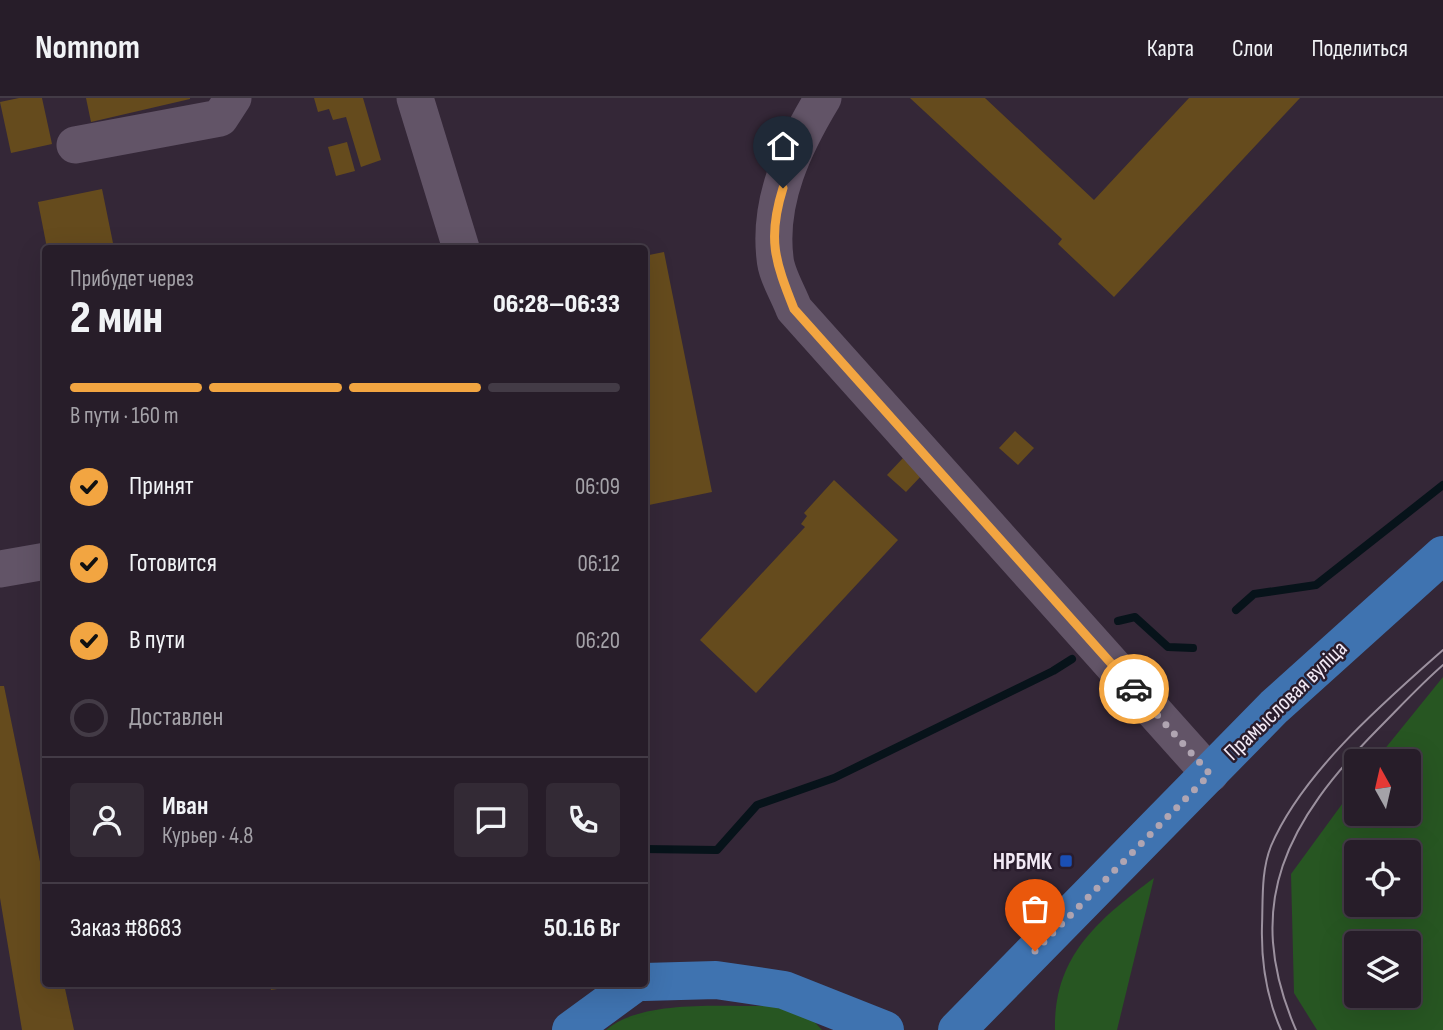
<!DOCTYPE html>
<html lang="ru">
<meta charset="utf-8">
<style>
body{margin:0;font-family:"Sofia Sans Condensed",sans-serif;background:#332a35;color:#f1f3f6;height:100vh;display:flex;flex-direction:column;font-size:26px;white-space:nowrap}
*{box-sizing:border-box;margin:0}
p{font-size:23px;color:#a4a2a8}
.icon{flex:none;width:38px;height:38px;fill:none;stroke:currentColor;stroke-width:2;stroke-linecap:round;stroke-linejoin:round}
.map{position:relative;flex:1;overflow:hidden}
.drawer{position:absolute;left:42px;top:147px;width:606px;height:742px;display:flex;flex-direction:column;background:#271d29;border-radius:7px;box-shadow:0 7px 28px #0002,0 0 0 2px #433b46}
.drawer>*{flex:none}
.needle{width:46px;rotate:352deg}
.tools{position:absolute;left:1344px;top:651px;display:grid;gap:14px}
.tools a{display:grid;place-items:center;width:77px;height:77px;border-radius:7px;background:#271d29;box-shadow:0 7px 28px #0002,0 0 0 2px #433b46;font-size:35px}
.pin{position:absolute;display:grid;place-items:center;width:60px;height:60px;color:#fff;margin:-72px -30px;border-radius:50% 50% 50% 0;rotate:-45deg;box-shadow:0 0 7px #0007}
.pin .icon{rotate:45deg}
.courier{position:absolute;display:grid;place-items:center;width:70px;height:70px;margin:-35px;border:5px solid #f2a541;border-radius:50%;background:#fff;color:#222;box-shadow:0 2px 9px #0007}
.summary em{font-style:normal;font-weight:800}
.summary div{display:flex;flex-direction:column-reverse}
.summary{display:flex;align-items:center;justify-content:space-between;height:119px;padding:0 28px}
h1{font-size:46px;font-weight:800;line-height:52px}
.bar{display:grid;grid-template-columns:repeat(4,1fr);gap:10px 7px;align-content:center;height:84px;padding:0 28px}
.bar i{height:9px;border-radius:5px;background:#433b46}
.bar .current{background:#f2a541}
.bar p{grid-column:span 4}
.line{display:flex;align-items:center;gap:18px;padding:0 28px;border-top:2px solid #433b46}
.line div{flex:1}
.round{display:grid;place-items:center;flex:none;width:74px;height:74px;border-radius:7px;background:#332a35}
ol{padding:0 28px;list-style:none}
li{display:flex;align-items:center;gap:21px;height:77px}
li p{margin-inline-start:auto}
li .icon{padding:7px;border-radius:50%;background:#f2a541;color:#111;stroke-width:4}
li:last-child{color:#a4a2a8}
li i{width:38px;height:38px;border:4px solid #433b46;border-radius:50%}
header{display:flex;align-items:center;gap:42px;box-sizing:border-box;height:98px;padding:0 35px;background:#271d29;border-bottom:2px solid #433b46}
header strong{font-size:33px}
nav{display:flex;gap:38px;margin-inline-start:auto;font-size:24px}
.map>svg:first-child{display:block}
.green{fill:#275622;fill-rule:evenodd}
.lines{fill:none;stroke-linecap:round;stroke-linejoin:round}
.stream{stroke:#07131a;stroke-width:8}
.building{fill:#654b1d}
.minor{stroke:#625467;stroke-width:37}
.major{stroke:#3f73b0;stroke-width:38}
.tram{stroke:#9c919f;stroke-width:2}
.done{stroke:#b0a5b2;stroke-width:7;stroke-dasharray:0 12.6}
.route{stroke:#f2a541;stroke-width:9}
.transit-dot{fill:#1a4fb4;stroke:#2a1d2d;stroke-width:2.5}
.labels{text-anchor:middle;stroke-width:5;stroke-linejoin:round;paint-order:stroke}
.street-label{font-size:23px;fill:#f2e9f5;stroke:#2a1d2d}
.poi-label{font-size:23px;font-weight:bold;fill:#f2e9f5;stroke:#2a1d2d;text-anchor:end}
</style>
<header>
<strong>Nomnom</strong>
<nav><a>Карта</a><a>Слои</a><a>Поделиться</a></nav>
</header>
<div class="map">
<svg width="1443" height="932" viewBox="0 0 1443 932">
<rect width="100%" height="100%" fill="#342737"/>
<g class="green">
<path d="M1443,579V932H1317L1294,895L1291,776L1356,687V716H1409V663H1375ZM1356,754H1409V807H1356ZM1356,845H1409V898H1356Z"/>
<path d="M1154,780L1117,932H1055C1053,858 1099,821 1154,780Z"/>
<path d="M770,908L809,918L822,932H606C642,901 723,909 770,908Z"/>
</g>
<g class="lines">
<g class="stream">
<polyline points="1236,512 1254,496 1316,487 1443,387"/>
<polyline points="1118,523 1135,519 1168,549 1193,550"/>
<polyline points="644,751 717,752 757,707 834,680 1053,573 1072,561"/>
</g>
</g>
<g class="building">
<polygon points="19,0 42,0 52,46 11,55 0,4"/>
<polygon points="86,0 190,0 190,1 91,24"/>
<polygon points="314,0 363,0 381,62 361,69 346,19 333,22 329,11 318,14"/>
<polygon points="910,0 985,0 1094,102 1189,0 1300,0 1114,199 1058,146 1062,141"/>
<polygon points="347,44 355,73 336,78 328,49"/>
<polygon points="102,91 114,150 47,150 38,104"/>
<polygon points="664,154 712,394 644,408 644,158"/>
<polygon points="1015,333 1034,350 1018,367 999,350"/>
<polygon points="903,360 922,377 906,394 887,377"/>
<polygon points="834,382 898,442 756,595 700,542 805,429 801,426 807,418 804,415"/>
<polygon points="0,588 4,588 46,793 46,886 64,886 74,932 22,932 0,800"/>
<polygon points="270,886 302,886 302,887 271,892"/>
</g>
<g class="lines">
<g class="minor">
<polyline points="415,0 461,150"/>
<path d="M823,0C794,48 768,102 775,160C776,176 788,195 794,211L1210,676"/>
<polyline points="75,47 220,20 233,0"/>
<polyline points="0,471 46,463"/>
</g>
<g class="major">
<polyline points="644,884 716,882 784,892 885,932"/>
<polyline points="571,932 634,886"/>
<polyline points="957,932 1274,609 1443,457"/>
</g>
<g class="tram">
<path d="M1281,932C1266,898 1261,865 1262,828C1263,802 1261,773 1271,748C1302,675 1383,605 1443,552"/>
<path d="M1296,932C1241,805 1288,722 1378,631C1399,610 1420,587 1443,567"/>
</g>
</g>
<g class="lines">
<polyline class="done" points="1035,853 1210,676 1134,591"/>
<path class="route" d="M783,90C767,141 775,163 794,211L1134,591"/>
</g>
<rect class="transit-dot" x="1059" y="756" width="14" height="14" rx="3.5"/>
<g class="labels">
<g class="street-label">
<text transform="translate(1285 602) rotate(-44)" y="8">Прамысловая вуліца</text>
</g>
<g class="poi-label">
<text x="1052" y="771">НРБМК</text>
</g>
</g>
</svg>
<div class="tools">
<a><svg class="needle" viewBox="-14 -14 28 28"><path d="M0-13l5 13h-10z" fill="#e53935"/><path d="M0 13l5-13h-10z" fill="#a4a2a8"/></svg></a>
<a><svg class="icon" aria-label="locate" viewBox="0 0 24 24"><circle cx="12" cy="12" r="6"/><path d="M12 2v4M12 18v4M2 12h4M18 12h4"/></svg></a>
<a><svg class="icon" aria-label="layers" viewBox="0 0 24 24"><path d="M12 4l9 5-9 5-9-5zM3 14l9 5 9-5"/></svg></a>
</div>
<div class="pin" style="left:1035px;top:853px;background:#ea580c"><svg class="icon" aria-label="bag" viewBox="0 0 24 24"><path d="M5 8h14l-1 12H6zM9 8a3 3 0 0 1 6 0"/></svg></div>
<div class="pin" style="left:783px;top:90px;background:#1f2937"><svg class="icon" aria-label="home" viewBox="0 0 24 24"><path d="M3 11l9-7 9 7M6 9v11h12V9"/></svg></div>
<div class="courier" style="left:1134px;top:591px"><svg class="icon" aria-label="car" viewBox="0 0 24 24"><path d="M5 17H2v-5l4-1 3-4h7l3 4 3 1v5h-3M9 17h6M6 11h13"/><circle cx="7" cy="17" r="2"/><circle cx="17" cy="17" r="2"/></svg></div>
<section class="drawer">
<div class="summary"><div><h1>2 мин</h1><p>Прибудет через</p></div><em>06:28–06:33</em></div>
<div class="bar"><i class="current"></i><i class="current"></i><i class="current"></i><i></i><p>В пути · 160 m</p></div>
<ol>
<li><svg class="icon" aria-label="check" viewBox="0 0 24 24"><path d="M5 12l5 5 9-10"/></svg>Принят<p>06:09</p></li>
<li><svg class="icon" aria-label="check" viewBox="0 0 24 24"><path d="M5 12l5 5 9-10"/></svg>Готовится<p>06:12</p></li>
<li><svg class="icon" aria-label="check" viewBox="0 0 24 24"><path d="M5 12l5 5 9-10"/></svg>В пути<p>06:20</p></li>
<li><i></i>Доставлен</li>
</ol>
<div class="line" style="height:126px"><a class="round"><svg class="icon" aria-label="person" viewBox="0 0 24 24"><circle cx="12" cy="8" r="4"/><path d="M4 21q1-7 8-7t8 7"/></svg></a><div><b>Иван</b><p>Курьер · 4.8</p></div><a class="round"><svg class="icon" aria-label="chat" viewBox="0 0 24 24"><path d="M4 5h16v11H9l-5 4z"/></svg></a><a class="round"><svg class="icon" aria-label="phone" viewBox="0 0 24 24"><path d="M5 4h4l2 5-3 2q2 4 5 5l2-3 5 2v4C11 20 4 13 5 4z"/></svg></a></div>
<div class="line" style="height:91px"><div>Заказ #8683</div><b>50.16 Br</b></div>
</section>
</div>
